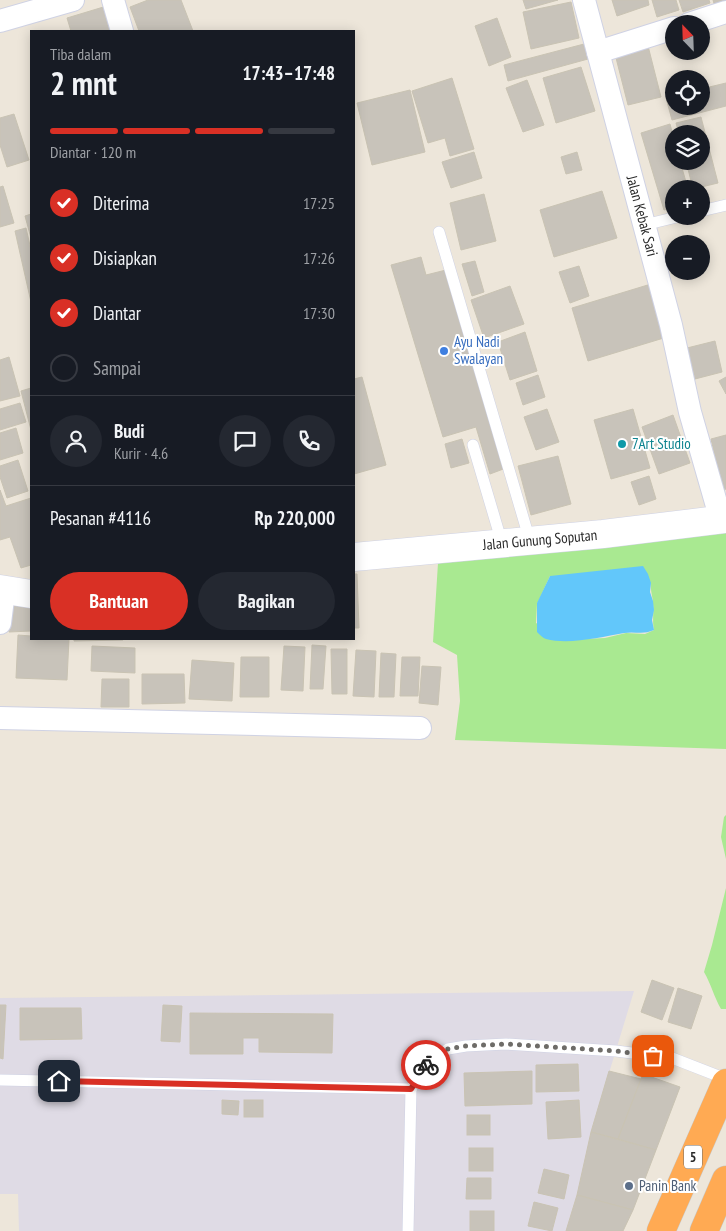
<!DOCTYPE html>
<html lang="id">
<meta charset="utf-8">
<style>
body{margin:0;font-family:"PT Sans Narrow",sans-serif;background:#242831;color:#f1f3f6;height:100vh;display:flex;flex-direction:column;font-size:19px;white-space:nowrap}
*{box-sizing:border-box;margin:0}
p{font-size:16px;color:#9ea1a6}
.icon{flex:none;width:28px;height:28px;fill:none;stroke:currentColor;stroke-width:2;stroke-linecap:round;stroke-linejoin:round}
.map{position:relative;flex:1;overflow:hidden}
.sheet{position:absolute;left:30px;top:30px;width:325px;height:610px;display:flex;flex-direction:column;background:#171b24;border-radius:0px;box-shadow:0 2px 12px #0003}
.sheet>*{flex:none}
.needle{width:32px;rotate:337deg}
.controls{position:absolute;left:665px;top:15px;display:grid;gap:10px}
.controls a{display:grid;place-items:center;width:45px;height:45px;border-radius:50%;background:#171b24;box-shadow:0 2px 12px #0003;font-size:25px}
.pin{position:absolute;display:grid;place-items:center;width:42px;height:42px;color:#fff;margin:-21px;border-radius:10px;box-shadow:0 2px 8px #0006}
.courier{position:absolute;display:grid;place-items:center;width:50px;height:50px;margin:-25px;border:4px solid #d93025;border-radius:50%;background:#fff;color:#222;box-shadow:0 1px 6px #0007}
.summary em{font-style:normal;font-weight:800}
.summary div{display:flex;flex-direction:column-reverse}
.summary{display:flex;align-items:center;justify-content:space-between;height:85px;padding:0 20px}
h1{font-size:32px;font-weight:800;line-height:38px}
.bar{display:grid;grid-template-columns:repeat(4,1fr);gap:8px 5px;align-content:center;height:60px;padding:0 20px}
.bar i{height:6px;border-radius:4px;background:#363941}
.bar .current{background:#d93025}
.bar p{grid-column:span 4}
.line{display:flex;align-items:center;gap:12px;padding:0 20px;border-top:1px solid #363941}
.line div{flex:1}
.round{display:grid;place-items:center;flex:none;width:52px;height:52px;border-radius:26px;background:#242831}
ol{padding:0 20px;list-style:none}
li{display:flex;align-items:center;gap:15px;height:55px}
li p{margin-inline-start:auto}
li .icon{padding:5px;border-radius:50%;background:#d93025;color:#fff;stroke-width:4}
li:last-child{color:#9ea1a6}
li i{width:28px;height:28px;border:2px solid #363941;border-radius:50%}
.primary-button{display:flex;gap:10px;margin-top:auto;padding:10px 20px}
.primary-button a{flex:1;height:58px;border-radius:30px;background:#d93025;color:#fff;font-size:20px;font-weight:800;line-height:58px;text-align:center}
.primary-button a+a{background:#242831;color:#f1f3f6}
.map>svg:first-child{display:block}
.industrial{fill:#dfdbe5}
.green{fill:#a9e991;fill-rule:evenodd}
.water{fill:#62c7fa}
.building{fill:#c8c3ba;stroke:#c9c3b3}
.lines{fill:none;stroke-linecap:round;stroke-linejoin:round}
.lane-casing{stroke:#cfd2e4;stroke-width:12}
.street-casing{stroke:#cfd2e4;stroke-width:24}
.secondary-casing{stroke:#cfd2e4;stroke-width:29}
.highway-casing{stroke:#c8c8c8;stroke-width:29}
.lane{stroke:#fff;stroke-width:11}
.street{stroke:#fff;stroke-width:22}
.secondary{stroke:#fff;stroke-width:28}
.highway{stroke:#ffaa53;stroke-width:28}
.done{stroke:#6e6c68;stroke-width:5;stroke-dasharray:0 9}
.route{stroke:#d93025;stroke-width:6}
.shop-dot{fill:#3f7fe0;stroke:#fff;stroke-width:2}
.culture-dot{fill:#0f9aa8;stroke:#fff;stroke-width:2}
.service-dot{fill:#5c6f8a;stroke:#fff;stroke-width:2}
.labels{text-anchor:middle;stroke-width:4;stroke-linejoin:round;paint-order:stroke}
.shield{fill:#fff;stroke:#6a6a6a;stroke-width:1}
.shield-label{font-size:14px;font-weight:bold;fill:#2a2a2a}
.street-label{font-size:15px;fill:#2a2a2a;stroke:#fff}
.shop-label{font-size:15px;fill:#366cbe;stroke:#fff;text-anchor:start}
.culture-label{font-size:15px;fill:#0d838f;stroke:#fff;text-anchor:start}
.service-label{font-size:15px;fill:#4e5e75;stroke:#fff;text-anchor:start}
</style>
<div class="map">
<svg width="726" height="1231" viewBox="0 0 726 1231">
<rect width="100%" height="100%" fill="#ede6da"/>
<polygon class="industrial" points="634,991 591,1132 577,1195 566,1231 19,1231 18,1194 0,1194 0,998"/>
<g class="green">
<path d="M726,529V749L455,740L460,701L457,655L433,642L438,563ZM550,576L651,583C650,591 653,597 653,604C654,613 652,620 654,630L645,634L626,633L605,638L564,640L536,623L537,604Z"/>
<polygon points="726,815 726,859 721,837 724,817"/>
<path d="M726,888V1009H721C714,997 711,984 704,972L712,945Z"/>
</g>
<path class="water" d="M643,566L648,574L651,583L650,592L653,601L654,610L652,620L654,630C643,635 635,631 624,633C601,637 569,645 546,639C543,638 540,635 537,632V603L550,576Z"/>
<g class="building">
<polygon points="148,0 181,0 193,31 139,31 130,7"/>
<polygon points="523,0 558,0 526,9"/>
<polygon points="612,0 648,0 649,5 617,16"/>
<polygon points="652,0 676,0 679,10 657,17"/>
<polygon points="679,0 709,0 710,3 683,12"/>
<polygon points="713,0 726,0 726,3 715,7"/>
<polygon points="571,2 579,38 531,49 523,12"/>
<polygon points="110,5 118,31 71,31 67,18"/>
<polygon points="497,18 511,57 489,66 475,26"/>
<polygon points="647,42 661,97 628,105 614,50"/>
<polygon points="584,44 588,59 508,81 504,65"/>
<polygon points="581,67 595,111 556,123 543,78"/>
<polygon points="452,78 474,149 450,156 445,138 428,143 412,91"/>
<polygon points="527,80 544,125 523,132 506,88"/>
<polygon points="726,83 726,106 672,120 666,98 674,96 674,106 701,106 701,89"/>
<polygon points="410,90 425,152 372,165 357,103"/>
<polygon points="14,114 29,160 7,167 0,145 0,118"/>
<polygon points="701,117 718,183 693,189 686,161 701,161 701,134 679,134 676,123"/>
<polygon points="670,124 674,139 674,161 680,161 688,189 674,189 674,207 664,210 641,133"/>
<polygon points="474,152 482,178 451,188 442,162"/>
<polygon points="577,152 582,170 566,174 561,157"/>
<polygon points="3,186 14,223 0,227 0,187"/>
<polygon points="602,191 617,238 554,257 540,210"/>
<polygon points="484,194 496,241 461,250 450,203"/>
<polygon points="31,214 31,238 25,216"/>
<polygon points="26,228 31,250 31,302 15,231"/>
<polygon points="421,257 426,275 446,270 506,468 490,474 476,427 443,437 391,265"/>
<polygon points="475,261 484,292 472,296 462,264"/>
<polygon points="579,266 589,296 570,303 559,272"/>
<polygon points="651,284 667,337 588,361 572,308"/>
<polygon points="510,286 524,324 484,338 471,300"/>
<polygon points="525,332 537,371 510,380 498,342"/>
<polygon points="715,341 722,372 695,379 687,348"/>
<polygon points="9,357 20,396 0,401 0,360"/>
<polygon points="538,375 545,397 523,405 516,383"/>
<polygon points="362,377 386,465 354,474 354,379"/>
<polygon points="726,377 726,394 719,381"/>
<polygon points="31,388 31,430 21,391"/>
<polygon points="20,403 26,422 0,430 0,409"/>
<polygon points="547,409 559,442 536,450 524,417"/>
<polygon points="633,409 650,468 611,479 594,420"/>
<polygon points="673,415 690,463 659,474 642,427"/>
<polygon points="16,428 23,453 0,460 0,433"/>
<polygon points="726,435 726,489 723,490 711,439"/>
<polygon points="462,439 469,463 451,468 445,444"/>
<polygon points="558,456 571,504 531,515 518,466"/>
<polygon points="18,460 28,491 7,498 0,477 0,466"/>
<polygon points="649,476 656,499 639,505 631,482"/>
<polygon points="0,490 6,506 31,498 31,565 21,568 10,537 0,540"/>
<polygon points="354,574 357,574 359,628 354,628"/>
<polygon points="9,601 31,601 31,631 9,632"/>
<polygon points="18,635 31,636 31,639 69,639 67,680 16,678"/>
<polygon points="74,639 123,639 123,640 74,641"/>
<polygon points="312,645 326,646 323,689 310,689"/>
<polygon points="92,646 135,648 135,673 91,671"/>
<polygon points="284,646 305,647 303,691 281,690"/>
<polygon points="331,649 347,649 347,694 332,694"/>
<polygon points="356,650 376,651 374,697 353,696"/>
<polygon points="381,653 396,654 394,697 379,697"/>
<polygon points="241,657 269,657 269,697 240,697"/>
<polygon points="402,657 420,657 418,696 400,696"/>
<polygon points="192,660 234,663 232,701 189,699"/>
<polygon points="422,666 441,667 438,705 419,703"/>
<polygon points="142,674 184,674 185,703 142,704"/>
<polygon points="102,679 129,679 129,707 101,707"/>
<polygon points="652,980 674,988 662,1020 641,1012"/>
<polygon points="678,988 702,996 691,1029 668,1022"/>
<polygon points="0,1005 6,1005 3,1059 0,1058"/>
<polygon points="163,1005 182,1006 180,1042 161,1041"/>
<polygon points="20,1008 81,1008 82,1039 20,1040"/>
<polygon points="190,1013 333,1014 332,1053 259,1052 259,1038 243,1038 243,1054 190,1054"/>
<polygon points="578,1064 579,1091 536,1092 536,1065"/>
<polygon points="532,1071 532,1104 465,1106 464,1073"/>
<polygon points="609,1071 641,1079 618,1139 591,1132"/>
<polygon points="643,1074 680,1087 656,1150 618,1139"/>
<polygon points="222,1100 239,1101 238,1115 222,1114"/>
<rect x="244" y="1100" width="19" height="17"/>
<polygon points="579,1100 581,1137 548,1139 546,1102"/>
<rect x="467" y="1115" width="23" height="20"/>
<polygon points="591,1132 656,1150 633,1210 577,1195"/>
<rect x="469" y="1148" width="24" height="23"/>
<polygon points="544,1169 569,1175 564,1199 538,1193"/>
<polygon points="467,1178 491,1178 491,1199 466,1199"/>
<polygon points="577,1195 633,1210 623,1231 566,1231"/>
<polygon points="534,1202 558,1208 552,1231 528,1226"/>
<rect x="470" y="1211" width="24" height="20"/>
</g>
<g class="lines">
<defs>
<g id="lane">
<polyline points="701,211 726,205"/>
<polyline points="644,225 681,216"/>
<polyline points="439,232 530,541"/>
<polyline points="473,445 502,543"/>
<polyline points="0,1080 411,1089 426,1065 448,1049 466,1046 506,1044 616,1051 672,1058 726,1079"/>
<polyline points="408,1231 411,1089"/>
</g>
<g id="street">
<polyline points="113,0 122,31"/>
<polyline points="584,0 671,325 690,412 721,520"/>
<polyline points="0,21 73,0"/>
<polyline points="689,24 726,12"/>
<polyline points="598,52 674,28"/>
<polyline points="0,623 4,591"/>
<polyline points="0,718 420,728"/>
</g>
<g id="secondary">
<polyline points="354,557 603,534 726,519"/>
<polyline points="0,589 31,594"/>
</g>
<g id="highway">
<polyline points="661,1231 726,1083"/>
<polyline points="704,1231 726,1180"/>
</g>
</defs>
<use href="#lane" class="lane-casing"/>
<use href="#street" class="street-casing"/>
<use href="#secondary" class="secondary-casing"/>
<use href="#highway" class="highway-casing"/>
<use href="#lane" class="lane"/>
<use href="#street" class="street"/>
<use href="#secondary" class="secondary"/>
<use href="#highway" class="highway"/>
</g>
<g class="lines">
<polyline class="done" points="426,1065 448,1049 466,1046 506,1044 616,1051 653,1056"/>
<polyline class="route" points="59,1081 411,1089 426,1065"/>
</g>
<circle class="shop-dot" cx="444" cy="351" r="5"/>
<circle class="culture-dot" cx="622" cy="444" r="5"/>
<circle class="service-dot" cx="629" cy="1186" r="5"/>
<g class="labels">
<rect class="shield" x="684" y="1145.5" width="18" height="23" rx="4"/>
<g class="shield-label">
<text x="693" y="1162">5</text>
</g>
<g class="street-label">
<text transform="translate(642 216) rotate(75)" y="5">Jalan Kebak Sari</text>
<text transform="translate(540 540) rotate(-5)" y="5">Jalan Gunung Soputan</text>
</g>
<g class="shop-label">
<text x="454" y="347">Ayu Nadi<tspan x="454" dy="17">Swalayan</tspan></text>
</g>
<g class="culture-label">
<text x="632" y="449">7Art Studio</text>
</g>
<g class="service-label">
<text x="639" y="1191">Panin Bank</text>
</g>
</g>
</svg>
<div class="controls">
<a><svg class="needle" viewBox="-14 -14 28 28"><path d="M0-13l5 13h-10z" fill="#e53935"/><path d="M0 13l5-13h-10z" fill="#9ea1a6"/></svg></a>
<a><svg class="icon" aria-label="locate" viewBox="0 0 24 24"><circle cx="12" cy="12" r="6"/><path d="M12 2v4M12 18v4M2 12h4M18 12h4"/></svg></a>
<a><svg class="icon" aria-label="layers" viewBox="0 0 24 24"><path d="M12 4l9 5-9 5-9-5zM3 14l9 5 9-5"/></svg></a>
<a>+</a>
<a>−</a>
</div>
<div class="pin" style="left:653px;top:1056px;background:#ea580c"><svg class="icon" aria-label="bag" viewBox="0 0 24 24"><path d="M5 8h14l-1 12H6zM9 8a3 3 0 0 1 6 0"/></svg></div>
<div class="pin" style="left:59px;top:1081px;background:#1f2937"><svg class="icon" aria-label="home" viewBox="0 0 24 24"><path d="M3 11l9-7 9 7M6 9v11h12V9"/></svg></div>
<div class="courier" style="left:426px;top:1065px"><svg class="icon" aria-label="bike" viewBox="0 0 24 24"><circle cx="6" cy="16" r="4"/><circle cx="18" cy="16" r="4"/><path d="M6 16l4-8h5l3 8M10 8l3 8H6M13 5h3"/></svg></div>
<section class="sheet">
<div class="summary"><div><h1>2 mnt</h1><p>Tiba dalam</p></div><em>17:43–17:48</em></div>
<div class="bar"><i class="current"></i><i class="current"></i><i class="current"></i><i></i><p>Diantar · 120 m</p></div>
<ol>
<li><svg class="icon" aria-label="check" viewBox="0 0 24 24"><path d="M5 12l5 5 9-10"/></svg>Diterima<p>17:25</p></li>
<li><svg class="icon" aria-label="check" viewBox="0 0 24 24"><path d="M5 12l5 5 9-10"/></svg>Disiapkan<p>17:26</p></li>
<li><svg class="icon" aria-label="check" viewBox="0 0 24 24"><path d="M5 12l5 5 9-10"/></svg>Diantar<p>17:30</p></li>
<li><i></i>Sampai</li>
</ol>
<div class="line" style="height:90px"><a class="round"><svg class="icon" aria-label="person" viewBox="0 0 24 24"><circle cx="12" cy="8" r="4"/><path d="M4 21q1-7 8-7t8 7"/></svg></a><div><b>Budi</b><p>Kurir · 4.6</p></div><a class="round"><svg class="icon" aria-label="chat" viewBox="0 0 24 24"><path d="M4 5h16v11H9l-5 4z"/></svg></a><a class="round"><svg class="icon" aria-label="phone" viewBox="0 0 24 24"><path d="M5 4h4l2 5-3 2q2 4 5 5l2-3 5 2v4C11 20 4 13 5 4z"/></svg></a></div>
<div class="line" style="height:65px"><div>Pesanan #4116</div><b>Rp 220,000</b></div>
<div class="primary-button"><a>Bantuan</a><a>Bagikan</a></div>
</section>
</div>
